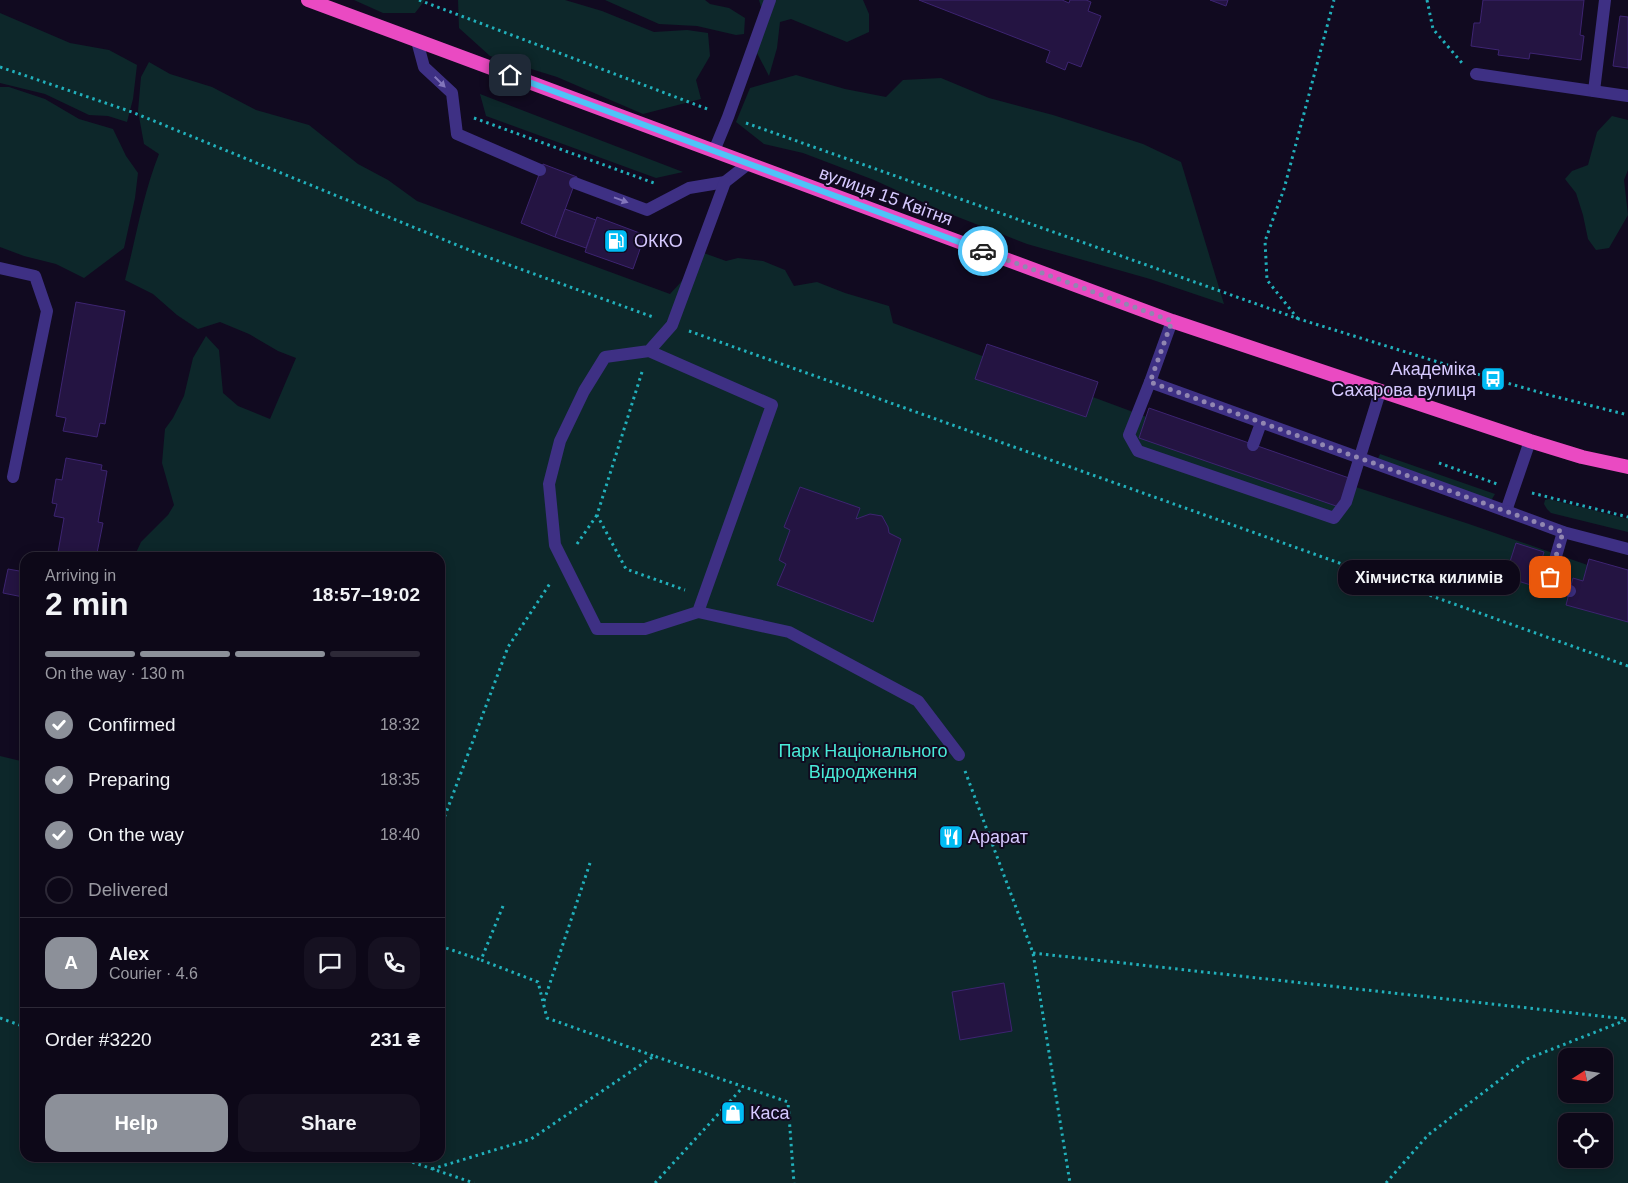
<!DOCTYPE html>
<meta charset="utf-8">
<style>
body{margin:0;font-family:Arial,sans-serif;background:#161121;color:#f1f3f6;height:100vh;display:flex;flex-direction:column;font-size:19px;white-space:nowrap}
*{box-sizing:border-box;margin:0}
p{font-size:16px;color:#9a9aa2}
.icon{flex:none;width:28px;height:28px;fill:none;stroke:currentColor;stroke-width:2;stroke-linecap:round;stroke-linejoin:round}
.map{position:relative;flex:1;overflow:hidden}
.drawer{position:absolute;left:20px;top:552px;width:425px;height:610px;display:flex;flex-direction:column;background:#0d0818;border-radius:15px;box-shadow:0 2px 12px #0003,0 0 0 1px #2d2937}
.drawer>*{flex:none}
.needle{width:32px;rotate:258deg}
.controls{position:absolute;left:1558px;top:1048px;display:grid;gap:10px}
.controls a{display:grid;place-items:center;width:55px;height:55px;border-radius:10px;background:#0d0818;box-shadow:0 2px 12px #0003,0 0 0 1px #2d2937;font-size:25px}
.pin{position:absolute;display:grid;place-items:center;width:42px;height:42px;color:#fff;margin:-21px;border-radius:10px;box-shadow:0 2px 8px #0006}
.courier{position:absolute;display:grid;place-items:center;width:50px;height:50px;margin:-25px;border:4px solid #4fc3f7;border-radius:50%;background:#fff;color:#222;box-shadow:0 1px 6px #0007}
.bubble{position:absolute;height:35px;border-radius:15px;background:#0d0818;box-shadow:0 2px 12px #0003,0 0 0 1px #2d2937;font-size:16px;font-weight:800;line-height:35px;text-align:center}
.head em{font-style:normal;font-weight:800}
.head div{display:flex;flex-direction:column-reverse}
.head{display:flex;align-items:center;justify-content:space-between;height:85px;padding:0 25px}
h1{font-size:32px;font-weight:800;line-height:38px}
.bar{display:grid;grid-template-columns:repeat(4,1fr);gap:8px 5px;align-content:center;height:60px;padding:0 25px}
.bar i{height:6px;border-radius:4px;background:#2d2937}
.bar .on{background:#8c9099}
.bar p{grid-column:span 4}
.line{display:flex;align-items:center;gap:12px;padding:0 25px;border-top:1px solid #2d2937}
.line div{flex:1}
.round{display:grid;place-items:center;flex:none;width:52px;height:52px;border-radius:15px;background:#161121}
ol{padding:0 25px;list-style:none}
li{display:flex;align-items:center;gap:15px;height:55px}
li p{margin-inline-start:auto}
li .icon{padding:5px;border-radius:50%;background:#8c9099;color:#fff;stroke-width:4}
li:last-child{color:#9a9aa2}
li i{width:28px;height:28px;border:2px solid #2d2937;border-radius:50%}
.primary-button{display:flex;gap:10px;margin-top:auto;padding:10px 25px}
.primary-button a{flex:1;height:58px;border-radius:15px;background:#8c9099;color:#fff;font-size:20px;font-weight:800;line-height:58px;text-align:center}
.primary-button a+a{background:#161121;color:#f1f3f6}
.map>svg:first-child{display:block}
.green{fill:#0d272a;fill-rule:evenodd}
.building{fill:#241442;stroke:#3d2471}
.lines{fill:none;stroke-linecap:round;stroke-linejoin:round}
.path{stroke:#21b0bb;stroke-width:3;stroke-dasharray:2.5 4;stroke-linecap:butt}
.service{stroke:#3e3084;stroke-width:12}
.trunk{stroke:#ea4ac2;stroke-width:14}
.oneway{fill:#8275bb}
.done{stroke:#9186b1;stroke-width:5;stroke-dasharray:0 9}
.route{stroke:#4fc3f7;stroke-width:6}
.labels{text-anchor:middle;stroke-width:4;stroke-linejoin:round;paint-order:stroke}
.street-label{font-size:18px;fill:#d6c9ff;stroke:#110a20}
.poi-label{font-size:18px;fill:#d6c9ff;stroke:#110a20;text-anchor:start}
.park-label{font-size:18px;fill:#49ead7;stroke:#110a20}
</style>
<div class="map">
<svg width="1628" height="1183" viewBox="0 0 1628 1183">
<rect width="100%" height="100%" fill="#110a20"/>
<g class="green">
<polygon points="354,0 425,0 415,13 383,13"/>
<polygon points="458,0 565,0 602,11 654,32 687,30 708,33 710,56 696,80 701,99 643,114 557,77 490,56 459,28"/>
<polygon points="605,0 705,0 710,4 729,8 745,18 744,34 736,35 697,26 659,24"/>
<polygon points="759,0 863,0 869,14 869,32 847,42 791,19 780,22 777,48 769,76 757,53 764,17"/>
<polygon points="0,13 70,43 109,50 137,65 133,99 127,122 108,116 89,115 45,94 0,83"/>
<path d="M149,62L170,74L212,87L256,110L309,125L358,164L388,180L417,201L670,294L681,282L701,252L726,261L738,258L763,261L785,270L794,286L817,282L845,293L889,306L893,323L1187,432L1469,524L1628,579V1183H0V756L25,762V1158H440V558L134,557L141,542L168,515L174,505L162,463L165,429L173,418L184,396L193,358L206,336L219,350L223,393L238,406L270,419L296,358L278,351L249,334L220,322L198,329L177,315L153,294L125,280C136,238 143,194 159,154L144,144L138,111L141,77ZM1566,1056H1604V1094H1566ZM1566,1121H1604V1159H1566Z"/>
<polygon points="796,75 845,89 886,97 903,80 941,78 989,98 1053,115 1143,144 1181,162 1224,304 1150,279 1027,244 940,210 874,180 803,153 764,144 736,122 750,88"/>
<polygon points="0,87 9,87 45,99 79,119 113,129 126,156 138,173 135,198 124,248 84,278 56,264 24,256 0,247"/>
<polygon points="480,94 683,172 656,178 486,116"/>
<polygon points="1612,116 1628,120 1628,170 1624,180 1628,215 1609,248 1596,250 1588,239 1583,215 1576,193 1565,179 1572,171 1588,165 1597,132"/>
<polygon points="1380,454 1495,494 1492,499 1485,501 1377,461"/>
<polygon points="1549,499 1628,519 1628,532 1551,513 1547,509 1544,504 1545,500"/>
</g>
<g class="building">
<polygon points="919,0 1062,0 1069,3 1070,0 1086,0 1091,2 1088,11 1101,16 1081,67 1068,62 1065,70 1046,62 1050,51"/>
<polygon points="1210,0 1228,0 1226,6"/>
<polygon points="1483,0 1584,0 1580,35 1584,36 1581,60 1530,53 1529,59 1498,55 1499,50 1471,46 1474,23 1480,23"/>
<polygon points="1620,16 1628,17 1628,68 1613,66"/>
<polygon points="543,164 577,177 555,237 521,223"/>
<polygon points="565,209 596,220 586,248 555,237"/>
<polygon points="597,217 645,235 633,269 585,252"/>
<polygon points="76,302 125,311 105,424 100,423 97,437 63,431 66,418 56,416"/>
<polygon points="987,344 1098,382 1086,417 975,379"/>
<polygon points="1149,408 1349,478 1339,507 1139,438"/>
<polygon points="66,458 102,465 101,470 107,471 98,522 103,523 96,558 57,558 64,518 54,516 57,504 52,503 56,479 62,480"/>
<polygon points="800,487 860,508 856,519 870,514 882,516 888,527 889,533 901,539 873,622 777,585 786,564 779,560 790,530 784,527"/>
<polygon points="1516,543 1544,552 1534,586 1505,577"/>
<polygon points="1589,559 1628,570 1628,622 1566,605 1573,578 1583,581"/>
<polygon points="8,569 25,572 25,606 21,605 23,597 3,593"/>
<polygon points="1004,983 1012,1031 960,1040 952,992"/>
<polygon points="732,1105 741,1113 734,1121 725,1114"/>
</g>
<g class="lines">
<g class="path">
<polyline points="419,0 710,110"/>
<polyline points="1427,0 1433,29 1462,63"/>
<polyline points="0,67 132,112 479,254 653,317"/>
<polyline points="474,118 654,183"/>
<polyline points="746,123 1299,319 1493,379 1549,395 1628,415"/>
<polyline points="1298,319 1267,280 1265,241 1284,189 1334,0"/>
<polyline points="689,331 1628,666"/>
<polyline points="642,372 597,515 626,569 685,590"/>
<polyline points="1439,463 1497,484"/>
<polyline points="1532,493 1628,517"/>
<polyline points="577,544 597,515"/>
<polyline points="965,771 1033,953 1070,1183"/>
<polyline points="440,829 508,647 551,582"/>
<polyline points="503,906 481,960 538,982 547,1018 654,1056"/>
<polyline points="440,946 481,960"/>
<polyline points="1033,953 1627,1019"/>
<polyline points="544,1001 591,860"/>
<polyline points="0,1018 25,1027"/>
<polyline points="440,1101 445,1099"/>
<polyline points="400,1158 474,1183"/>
<polyline points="432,1169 531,1139 654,1056 788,1102 794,1183"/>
<polyline points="655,1183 743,1087"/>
<polyline points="1386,1183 1428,1135 1527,1059 1626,1020"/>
</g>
<g class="service">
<polyline points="417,41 424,67 452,93 457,134 540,170"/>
<polyline points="1476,74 1628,96"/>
<polyline points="1594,91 1605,0"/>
<polyline points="714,151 728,117 770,0"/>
<polyline points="575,183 647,210 689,188 725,182 748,164"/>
<polyline points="0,268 35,276 47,311 13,477"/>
<polyline points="1172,321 1150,382 1506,511 1530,441"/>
<polyline points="649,351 605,357 584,391 560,441 549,484 555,545 597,629 645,629 698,612 772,405 649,351 672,325 725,182"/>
<polyline points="1150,382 1129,435 1138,451 1334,518 1346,502 1380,392"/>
<polyline points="1253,445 1261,423"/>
<polyline points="1506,511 1563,532 1628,549"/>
<polyline points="1563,532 1550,577 1559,587 1570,591"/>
<polyline points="698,612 789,632 918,701 959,755"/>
</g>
<polyline class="trunk" points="308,0 1172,321 1530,441 1582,457 1628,467"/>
</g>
<defs><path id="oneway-solid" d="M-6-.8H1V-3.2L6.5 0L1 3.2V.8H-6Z" transform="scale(1.25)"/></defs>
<g class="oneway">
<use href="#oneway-solid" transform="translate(440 82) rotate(45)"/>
<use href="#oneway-solid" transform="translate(621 200) rotate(20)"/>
</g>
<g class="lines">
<polyline class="done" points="983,251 1172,321 1150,382 1563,532 1550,577"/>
<polyline class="route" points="510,75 983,251"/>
</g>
<defs>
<symbol id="fuel-square" viewBox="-11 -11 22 22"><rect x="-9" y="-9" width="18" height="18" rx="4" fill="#00bcf4" stroke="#110a20"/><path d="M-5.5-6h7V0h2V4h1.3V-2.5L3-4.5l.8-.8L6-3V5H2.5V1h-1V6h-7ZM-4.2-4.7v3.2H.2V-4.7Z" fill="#fff"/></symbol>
<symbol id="bus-square" viewBox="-11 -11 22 22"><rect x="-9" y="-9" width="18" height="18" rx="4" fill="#00bcf4" stroke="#110a20"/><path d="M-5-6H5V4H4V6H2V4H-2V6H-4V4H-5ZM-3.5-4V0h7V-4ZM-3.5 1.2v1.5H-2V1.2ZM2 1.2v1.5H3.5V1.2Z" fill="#fff"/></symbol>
<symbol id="restaurant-square" viewBox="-11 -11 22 22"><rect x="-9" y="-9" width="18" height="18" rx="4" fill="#00bcf4" stroke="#110a20"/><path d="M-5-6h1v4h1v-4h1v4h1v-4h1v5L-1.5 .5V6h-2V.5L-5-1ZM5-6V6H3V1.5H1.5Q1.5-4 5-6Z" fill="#fff"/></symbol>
<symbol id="shop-square" viewBox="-11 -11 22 22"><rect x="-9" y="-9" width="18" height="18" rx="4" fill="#00bcf4" stroke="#110a20"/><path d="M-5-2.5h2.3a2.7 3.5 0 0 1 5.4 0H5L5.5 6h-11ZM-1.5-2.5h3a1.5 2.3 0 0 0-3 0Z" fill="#fff"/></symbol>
</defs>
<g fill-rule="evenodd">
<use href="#fuel-square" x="602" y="227" width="28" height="28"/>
<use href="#bus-square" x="1479" y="365" width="28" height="28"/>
<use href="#restaurant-square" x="937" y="823" width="28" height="28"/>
<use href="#shop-square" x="719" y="1099" width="28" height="28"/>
</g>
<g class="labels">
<g class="street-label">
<text transform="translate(886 196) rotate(20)" y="6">вулиця 15 Квітня</text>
</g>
<g class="poi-label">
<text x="634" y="247">ОККО</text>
<text x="1476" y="375" text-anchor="end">Академіка<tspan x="1476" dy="21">Сахарова вулиця</tspan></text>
<text x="968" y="843">Арарат</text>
<text x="750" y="1119">Каса</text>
</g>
<g class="park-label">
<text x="863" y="757">Парк Національного<tspan x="863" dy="21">Відродження</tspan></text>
</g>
</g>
</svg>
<div class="controls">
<a><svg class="needle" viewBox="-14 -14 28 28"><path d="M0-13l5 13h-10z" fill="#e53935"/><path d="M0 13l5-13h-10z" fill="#9a9aa2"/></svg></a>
<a><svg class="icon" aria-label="locate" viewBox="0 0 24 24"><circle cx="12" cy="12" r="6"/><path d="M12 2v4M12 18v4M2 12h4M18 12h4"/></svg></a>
</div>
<div class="pin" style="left:1550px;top:577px;background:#ea580c"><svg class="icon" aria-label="bag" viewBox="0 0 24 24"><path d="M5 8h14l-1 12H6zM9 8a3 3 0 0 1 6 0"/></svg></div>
<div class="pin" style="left:510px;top:75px;background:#1f2937"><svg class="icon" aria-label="home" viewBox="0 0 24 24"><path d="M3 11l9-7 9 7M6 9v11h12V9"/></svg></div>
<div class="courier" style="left:983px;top:251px"><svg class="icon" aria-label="car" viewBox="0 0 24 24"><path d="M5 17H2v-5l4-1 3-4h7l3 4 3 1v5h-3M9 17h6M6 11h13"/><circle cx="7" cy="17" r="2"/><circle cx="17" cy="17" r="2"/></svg></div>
<div class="bubble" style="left:1338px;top:560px;width:182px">Хімчистка килимів</div>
<section class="drawer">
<div class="head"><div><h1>2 min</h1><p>Arriving in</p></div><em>18:57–19:02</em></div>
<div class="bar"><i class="on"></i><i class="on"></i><i class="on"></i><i></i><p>On the way · 130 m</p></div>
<ol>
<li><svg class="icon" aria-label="check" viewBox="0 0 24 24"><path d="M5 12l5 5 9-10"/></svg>Confirmed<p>18:32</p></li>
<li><svg class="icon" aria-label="check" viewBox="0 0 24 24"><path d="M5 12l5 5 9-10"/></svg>Preparing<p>18:35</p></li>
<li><svg class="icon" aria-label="check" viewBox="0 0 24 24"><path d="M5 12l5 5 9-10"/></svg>On the way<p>18:40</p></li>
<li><i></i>Delivered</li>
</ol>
<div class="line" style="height:90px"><b class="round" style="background:#8c9099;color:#fff">A</b><div><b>Alex</b><p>Courier · 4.6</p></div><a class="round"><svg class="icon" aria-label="chat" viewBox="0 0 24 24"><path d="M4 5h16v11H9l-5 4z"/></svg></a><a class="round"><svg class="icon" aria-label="phone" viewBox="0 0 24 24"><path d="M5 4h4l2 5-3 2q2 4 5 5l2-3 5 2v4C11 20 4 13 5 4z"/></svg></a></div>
<div class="line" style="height:65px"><div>Order #3220</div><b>231 ₴</b></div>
<div class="primary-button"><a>Help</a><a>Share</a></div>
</section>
</div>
